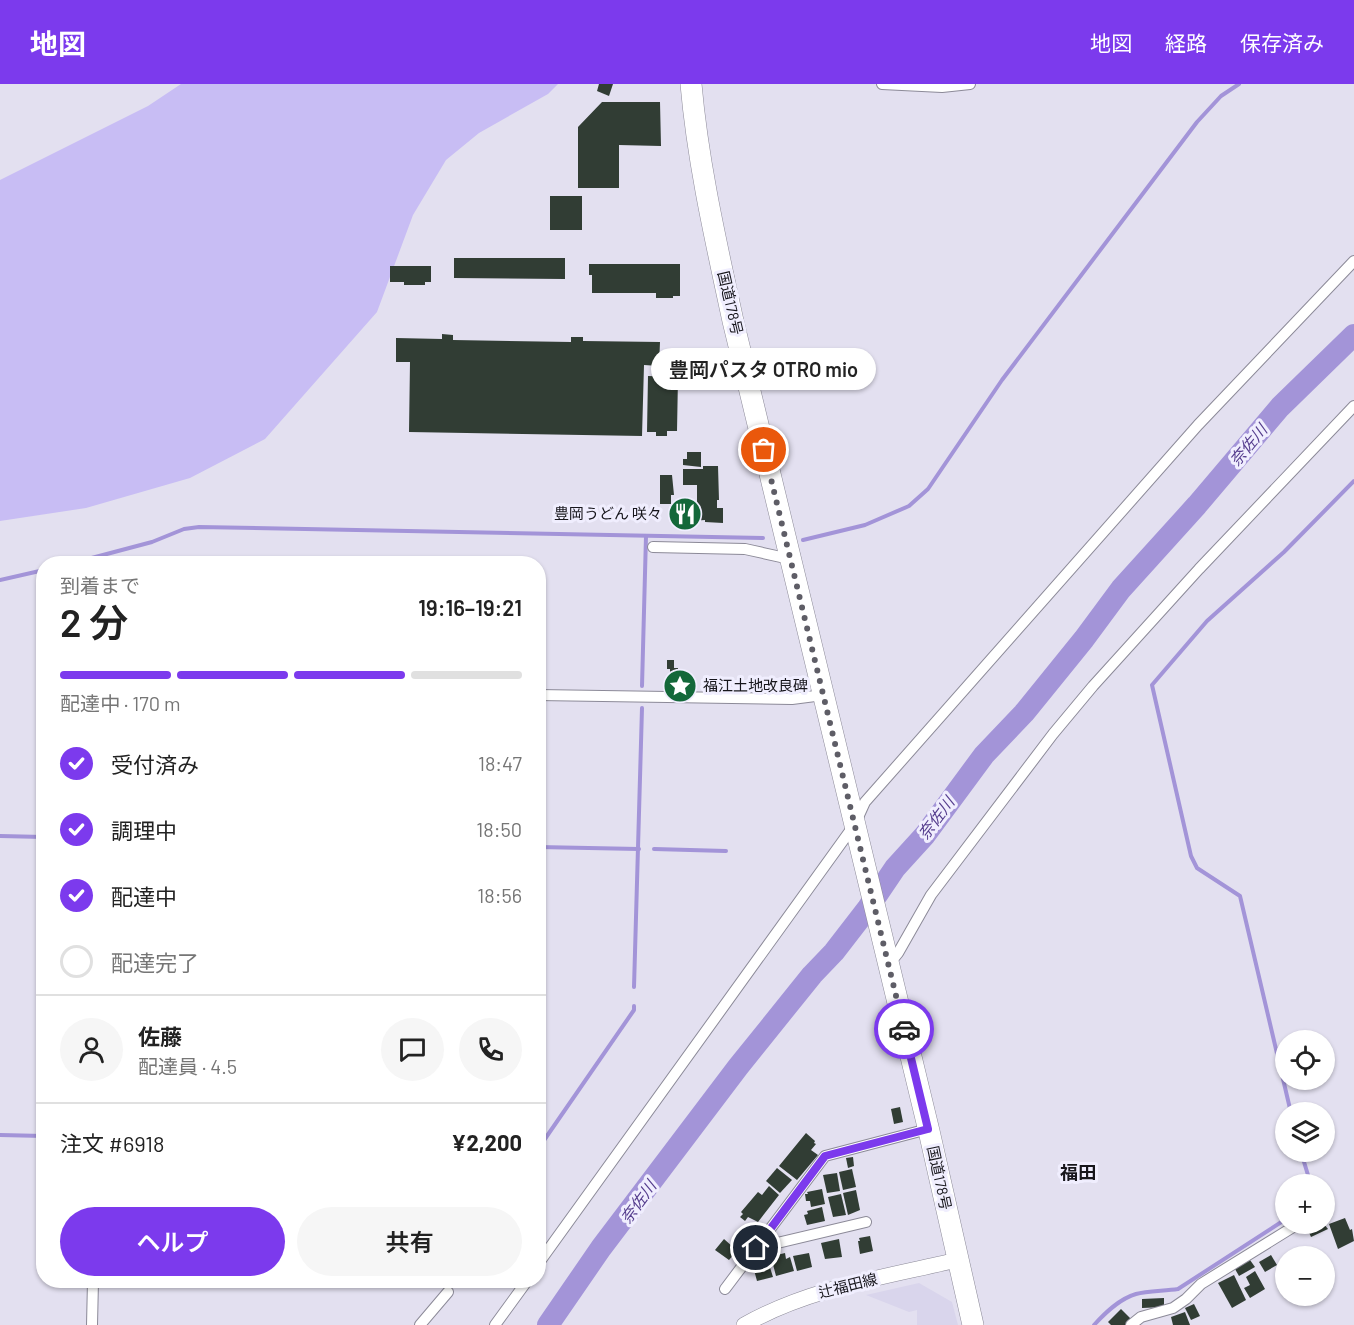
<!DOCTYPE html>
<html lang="ja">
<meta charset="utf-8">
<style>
body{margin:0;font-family:Barlow,"Noto Sans JP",sans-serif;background:#f6f6f6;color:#222;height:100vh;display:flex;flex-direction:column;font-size:22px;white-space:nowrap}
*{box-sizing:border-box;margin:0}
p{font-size:20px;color:#767676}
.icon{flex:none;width:33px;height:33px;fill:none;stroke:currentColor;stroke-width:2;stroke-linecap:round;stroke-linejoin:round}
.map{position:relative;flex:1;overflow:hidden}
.panel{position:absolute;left:36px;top:472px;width:510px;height:732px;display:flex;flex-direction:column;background:#fff;border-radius:24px;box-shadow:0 2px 4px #0004}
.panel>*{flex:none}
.controls{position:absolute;left:1275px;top:946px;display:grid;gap:12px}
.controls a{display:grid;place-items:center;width:60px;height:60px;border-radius:50%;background:#fff;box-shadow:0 2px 4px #0004;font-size:30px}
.pin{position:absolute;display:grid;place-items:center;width:51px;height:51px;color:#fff;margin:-26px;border:3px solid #fff;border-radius:50%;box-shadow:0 2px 6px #0007}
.courier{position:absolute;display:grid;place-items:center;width:60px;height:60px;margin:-30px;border:4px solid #7c3aed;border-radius:50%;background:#fff;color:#222;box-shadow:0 2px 8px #0007}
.bubble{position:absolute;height:42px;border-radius:21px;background:#fff;box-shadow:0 2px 4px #0004;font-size:20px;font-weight:600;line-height:42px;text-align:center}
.summary em{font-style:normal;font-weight:600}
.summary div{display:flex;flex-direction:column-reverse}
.summary{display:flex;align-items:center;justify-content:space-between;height:102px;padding:0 24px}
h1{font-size:39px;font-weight:600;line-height:45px}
.bar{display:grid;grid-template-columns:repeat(4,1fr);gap:9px 6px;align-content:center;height:72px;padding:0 24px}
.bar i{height:8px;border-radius:4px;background:#e0e0e0}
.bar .active{background:#7c3aed}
.bar p{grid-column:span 4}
.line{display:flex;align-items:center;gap:15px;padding:0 24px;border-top:2px solid #e0e0e0}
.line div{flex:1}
.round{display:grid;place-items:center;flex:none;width:63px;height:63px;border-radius:32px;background:#f6f6f6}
ol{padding:0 24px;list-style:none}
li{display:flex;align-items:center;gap:18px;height:66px}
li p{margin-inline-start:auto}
li .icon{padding:6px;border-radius:50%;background:#7c3aed;color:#fff;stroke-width:4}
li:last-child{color:#767676}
li i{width:33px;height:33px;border:3px solid #e0e0e0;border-radius:50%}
.button{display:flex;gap:12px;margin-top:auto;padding:12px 24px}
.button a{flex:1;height:69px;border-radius:36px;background:#7c3aed;color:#fff;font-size:24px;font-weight:600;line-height:69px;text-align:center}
.button a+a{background:#f6f6f6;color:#222}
header{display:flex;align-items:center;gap:36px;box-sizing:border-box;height:84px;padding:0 30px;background:#7c3aed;color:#fff}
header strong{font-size:28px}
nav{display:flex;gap:33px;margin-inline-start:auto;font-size:21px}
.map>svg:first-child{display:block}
.built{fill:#d9d5ec}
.green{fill:#c8bdf4}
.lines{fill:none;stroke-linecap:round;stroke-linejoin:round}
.stream{stroke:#a394d8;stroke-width:4}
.river{stroke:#a394d8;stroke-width:22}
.building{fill:#313d34}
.street-casing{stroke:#8c8a98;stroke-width:12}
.secondary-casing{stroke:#8c8a98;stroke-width:16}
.highway-casing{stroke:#8c8a98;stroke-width:22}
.street{stroke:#fff;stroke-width:10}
.secondary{stroke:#fff;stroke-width:15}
.highway{stroke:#fff;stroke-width:21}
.done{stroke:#5e5d66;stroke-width:6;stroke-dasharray:0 10.8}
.route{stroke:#7c3aed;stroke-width:8}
.labels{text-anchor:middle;stroke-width:6;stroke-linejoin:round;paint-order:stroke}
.street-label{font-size:15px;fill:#17161c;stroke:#f0eefe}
.poi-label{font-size:15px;fill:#17161c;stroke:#f0eefe;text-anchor:end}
.water-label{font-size:16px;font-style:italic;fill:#563e8e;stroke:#f0eefe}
.quarter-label{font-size:18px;font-weight:bold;fill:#17161c;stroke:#f0eefe}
</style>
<header>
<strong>地図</strong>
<nav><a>地図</a><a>経路</a><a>保存済み</a></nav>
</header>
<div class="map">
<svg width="1354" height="1241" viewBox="0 0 1354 1241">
<rect width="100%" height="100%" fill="#e3e0f0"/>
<polygon class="built" points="919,1199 952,1218 958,1241 917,1241 917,1226 909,1228 866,1211"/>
<polygon class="green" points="181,0 558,0 548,10 479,49 446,76 413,131 377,228 265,355 190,394 86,424 0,437 0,96 148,22"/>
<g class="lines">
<g class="stream">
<polyline points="803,456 865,441 909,422 928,405 1002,296 1197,38 1221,12 1239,0"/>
<polyline points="69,480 152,458 184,445 199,443 763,454"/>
<polyline points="0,496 44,486"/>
<polyline points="642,602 646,452"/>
<polyline points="0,752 44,753"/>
<polyline points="538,763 639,765"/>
<polyline points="654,765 726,767"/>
<polyline points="634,903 642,624"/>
<polyline points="1291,1029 1240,812 1197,784 1191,772 1152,601 1207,537 1284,468 1354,397"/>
<polyline points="0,1051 44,1052"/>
<polyline points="538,1065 634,926 634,922"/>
<polyline points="1301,1068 1311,1101"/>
<polyline points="447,1199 448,1197"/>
<path d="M1094,1241C1105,1229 1119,1215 1136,1210C1147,1207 1165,1207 1178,1205L1286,1135"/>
</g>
<polyline class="river" points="548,1241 601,1164 738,983 812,891 834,868 868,824 895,784 925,751 984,671 1024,629 1084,555 1121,505 1197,421 1280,323 1354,251"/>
</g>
<g class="building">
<polygon points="599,0 613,0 609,12 597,7"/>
<polygon points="602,18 660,18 661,62 619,61 619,104 578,104 578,43"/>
<rect x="550" y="112" width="32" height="34"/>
<polygon points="454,174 565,174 565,195 454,194"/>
<polygon points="589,180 680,180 680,212 673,212 673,214 656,214 656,209 592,209 592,191 589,191"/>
<polygon points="390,182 431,182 431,198 425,198 425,201 404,201 404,198 390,198"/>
<polygon points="442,250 453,251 453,256 571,258 571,253 583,253 583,257 660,258 659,282 644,281 642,352 409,348 410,278 396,278 396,254 442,255"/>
<polygon points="648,292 678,293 677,347 667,347 667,352 656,352 656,348 647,348"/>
<polygon points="687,368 701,368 701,383 683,381 683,375 687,375"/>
<polygon points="703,382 718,382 719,416 717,416 717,424 723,424 723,439 705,438 705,436 675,438 675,420 697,420 697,401 683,401 683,385 703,385"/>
<polygon points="660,391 672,391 674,411 671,411 671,420 660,420"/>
<polygon points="667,576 674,576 674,584 678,584 678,600 670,600 670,585 667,585"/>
<polygon points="900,1023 903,1038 894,1040 891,1025"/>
<polygon points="806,1049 815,1057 814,1059 816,1060 811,1066 818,1071 797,1096 779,1082"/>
<polygon points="853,1073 854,1082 848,1084 846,1074"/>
<polygon points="777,1084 792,1096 780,1109 766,1097"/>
<polygon points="852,1085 856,1103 843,1106 839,1088"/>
<polygon points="837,1089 840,1107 827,1109 823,1091"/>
<polygon points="769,1102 779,1111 758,1138 748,1133 745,1137 740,1133 743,1130 741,1128 758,1108 762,1111"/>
<polygon points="822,1105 825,1120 811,1123 810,1117 806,1117 805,1110 808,1110 807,1108"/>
<polygon points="856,1106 860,1126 848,1131 843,1109"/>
<polygon points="841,1110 846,1131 833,1133 828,1113"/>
<polygon points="822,1123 825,1137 807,1141 804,1131 808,1130 807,1127"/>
<polygon points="1345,1134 1350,1146 1352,1145 1354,1157 1338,1165 1329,1140"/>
<polygon points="1315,1140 1324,1140 1328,1145 1311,1153 1307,1144"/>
<polygon points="870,1152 873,1167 860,1170 858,1157 860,1157 859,1154"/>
<polygon points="724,1155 733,1163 731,1166 735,1169 729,1176 715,1166"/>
<polygon points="839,1155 842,1173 825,1175 821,1159"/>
<polygon points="776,1167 777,1171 785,1169 786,1175 790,1173 794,1187 776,1192 770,1169"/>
<polygon points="809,1169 812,1183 797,1187 793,1172"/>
<polygon points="766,1171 773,1193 757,1197 754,1186 751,1187 750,1182 760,1180 759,1173"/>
<polygon points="1271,1171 1277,1181 1265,1188 1259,1178"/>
<polygon points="1250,1176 1255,1183 1239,1192 1235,1185"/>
<polygon points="1255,1187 1265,1205 1250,1214 1244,1204 1250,1201 1246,1193"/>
<polygon points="1234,1191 1246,1216 1232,1224 1218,1199"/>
<polygon points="1164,1214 1164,1223 1142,1224 1142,1215"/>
<polygon points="1194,1220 1200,1232 1191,1236 1185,1224"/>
<polygon points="1121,1225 1131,1235 1125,1241 1111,1241 1108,1238"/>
<polygon points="1185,1228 1190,1241 1173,1241 1171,1233"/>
</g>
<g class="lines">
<defs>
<g id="street">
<polyline points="882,0 942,3 970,0"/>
<polyline points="653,463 745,465 790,475"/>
<polyline points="538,611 792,615 823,611"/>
<polyline points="889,880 898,869 931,811 1053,650 1093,602 1199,485 1354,322"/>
<polyline points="756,1164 866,1138"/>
<polyline points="538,1180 855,740 865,718 1198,341 1354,177"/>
<polyline points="725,1205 825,1072 928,1045"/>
<polyline points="92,1241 93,1197"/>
<polyline points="420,1241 448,1208"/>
<polyline points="495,1241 527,1197"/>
<polyline points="1131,1241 1141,1233 1173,1224 1186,1215 1201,1200 1298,1140"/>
</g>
<path id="secondary" d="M744,1241C809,1204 885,1193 957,1176"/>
<path id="highway" d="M691,0C698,80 716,158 733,237L929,1047L973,1241"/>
</defs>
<use href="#street" class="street-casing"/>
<use href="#secondary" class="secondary-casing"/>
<use href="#highway" class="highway-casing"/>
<use href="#street" class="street"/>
<use href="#secondary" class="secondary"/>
<use href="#highway" class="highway"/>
</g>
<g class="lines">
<polyline class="done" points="764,366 904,945"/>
<polyline class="route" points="756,1164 825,1072 928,1045 904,945"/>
</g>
<defs>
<symbol id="restaurant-disc" viewBox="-11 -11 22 22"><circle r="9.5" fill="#136839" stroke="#f0eefe"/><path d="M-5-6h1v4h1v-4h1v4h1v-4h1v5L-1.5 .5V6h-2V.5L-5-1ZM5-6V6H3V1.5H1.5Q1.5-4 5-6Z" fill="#fff"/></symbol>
<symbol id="sight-disc" viewBox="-11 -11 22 22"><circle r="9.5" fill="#136839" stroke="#f0eefe"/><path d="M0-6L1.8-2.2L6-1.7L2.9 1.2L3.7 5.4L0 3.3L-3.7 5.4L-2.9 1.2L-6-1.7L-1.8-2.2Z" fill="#fff"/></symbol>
</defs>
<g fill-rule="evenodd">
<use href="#restaurant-disc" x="666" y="411" width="38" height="38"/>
<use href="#sight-disc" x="661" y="583" width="38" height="38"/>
</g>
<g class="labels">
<g class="street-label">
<text transform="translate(730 219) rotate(77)" y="5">国道178号</text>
<text transform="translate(939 1094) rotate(78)" y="5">国道178号</text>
<text transform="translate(848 1202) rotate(-14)" y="5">辻福田線</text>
</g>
<g class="poi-label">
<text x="662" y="435">豊岡うどん 咲々</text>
<text x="703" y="607" text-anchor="start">福江土地改良碑</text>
</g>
<g class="water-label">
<text transform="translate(1248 361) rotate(-50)" y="6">奈佐川</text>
<text transform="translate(936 734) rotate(-53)" y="6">奈佐川</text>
<text transform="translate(638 1118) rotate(-54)" y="6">奈佐川</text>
</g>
<g class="quarter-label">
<text x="1078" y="1095">福田</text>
</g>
</g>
</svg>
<div class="controls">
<a><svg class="icon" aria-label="locate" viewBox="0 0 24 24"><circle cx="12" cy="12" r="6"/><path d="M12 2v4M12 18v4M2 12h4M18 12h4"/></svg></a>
<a><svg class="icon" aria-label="layers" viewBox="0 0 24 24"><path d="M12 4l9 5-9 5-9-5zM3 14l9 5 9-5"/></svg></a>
<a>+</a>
<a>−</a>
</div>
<div class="pin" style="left:764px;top:366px;background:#ea580c"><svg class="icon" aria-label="bag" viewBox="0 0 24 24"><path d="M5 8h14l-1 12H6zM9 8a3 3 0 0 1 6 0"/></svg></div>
<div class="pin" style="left:756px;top:1164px;background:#1f2937"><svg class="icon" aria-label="home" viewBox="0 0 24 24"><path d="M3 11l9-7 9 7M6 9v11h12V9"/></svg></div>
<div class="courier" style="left:904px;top:945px"><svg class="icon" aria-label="car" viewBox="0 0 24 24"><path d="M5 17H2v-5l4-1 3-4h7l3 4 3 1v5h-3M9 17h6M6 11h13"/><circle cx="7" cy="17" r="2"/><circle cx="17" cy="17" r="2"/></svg></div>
<div class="bubble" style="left:651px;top:264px;width:225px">豊岡パスタ OTRO mio</div>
<section class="panel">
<div class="summary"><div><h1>2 分</h1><p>到着まで</p></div><em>19:16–19:21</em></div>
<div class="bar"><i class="active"></i><i class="active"></i><i class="active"></i><i></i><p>配達中 · 170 m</p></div>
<ol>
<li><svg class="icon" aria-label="check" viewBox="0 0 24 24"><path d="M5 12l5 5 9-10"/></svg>受付済み<p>18:47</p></li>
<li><svg class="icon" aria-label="check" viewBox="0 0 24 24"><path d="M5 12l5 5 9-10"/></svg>調理中<p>18:50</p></li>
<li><svg class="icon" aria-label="check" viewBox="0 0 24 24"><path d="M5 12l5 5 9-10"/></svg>配達中<p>18:56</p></li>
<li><i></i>配達完了</li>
</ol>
<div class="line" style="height:108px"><a class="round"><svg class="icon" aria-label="person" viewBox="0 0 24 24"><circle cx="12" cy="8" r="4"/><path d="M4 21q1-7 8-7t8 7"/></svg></a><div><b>佐藤</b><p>配達員 · 4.5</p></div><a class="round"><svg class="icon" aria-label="chat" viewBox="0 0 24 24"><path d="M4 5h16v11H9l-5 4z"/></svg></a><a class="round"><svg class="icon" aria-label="phone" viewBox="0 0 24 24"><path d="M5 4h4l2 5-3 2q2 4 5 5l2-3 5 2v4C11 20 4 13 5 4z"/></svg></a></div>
<div class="line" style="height:78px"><div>注文 #6918</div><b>¥2,200</b></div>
<div class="button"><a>ヘルプ</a><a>共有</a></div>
</section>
</div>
